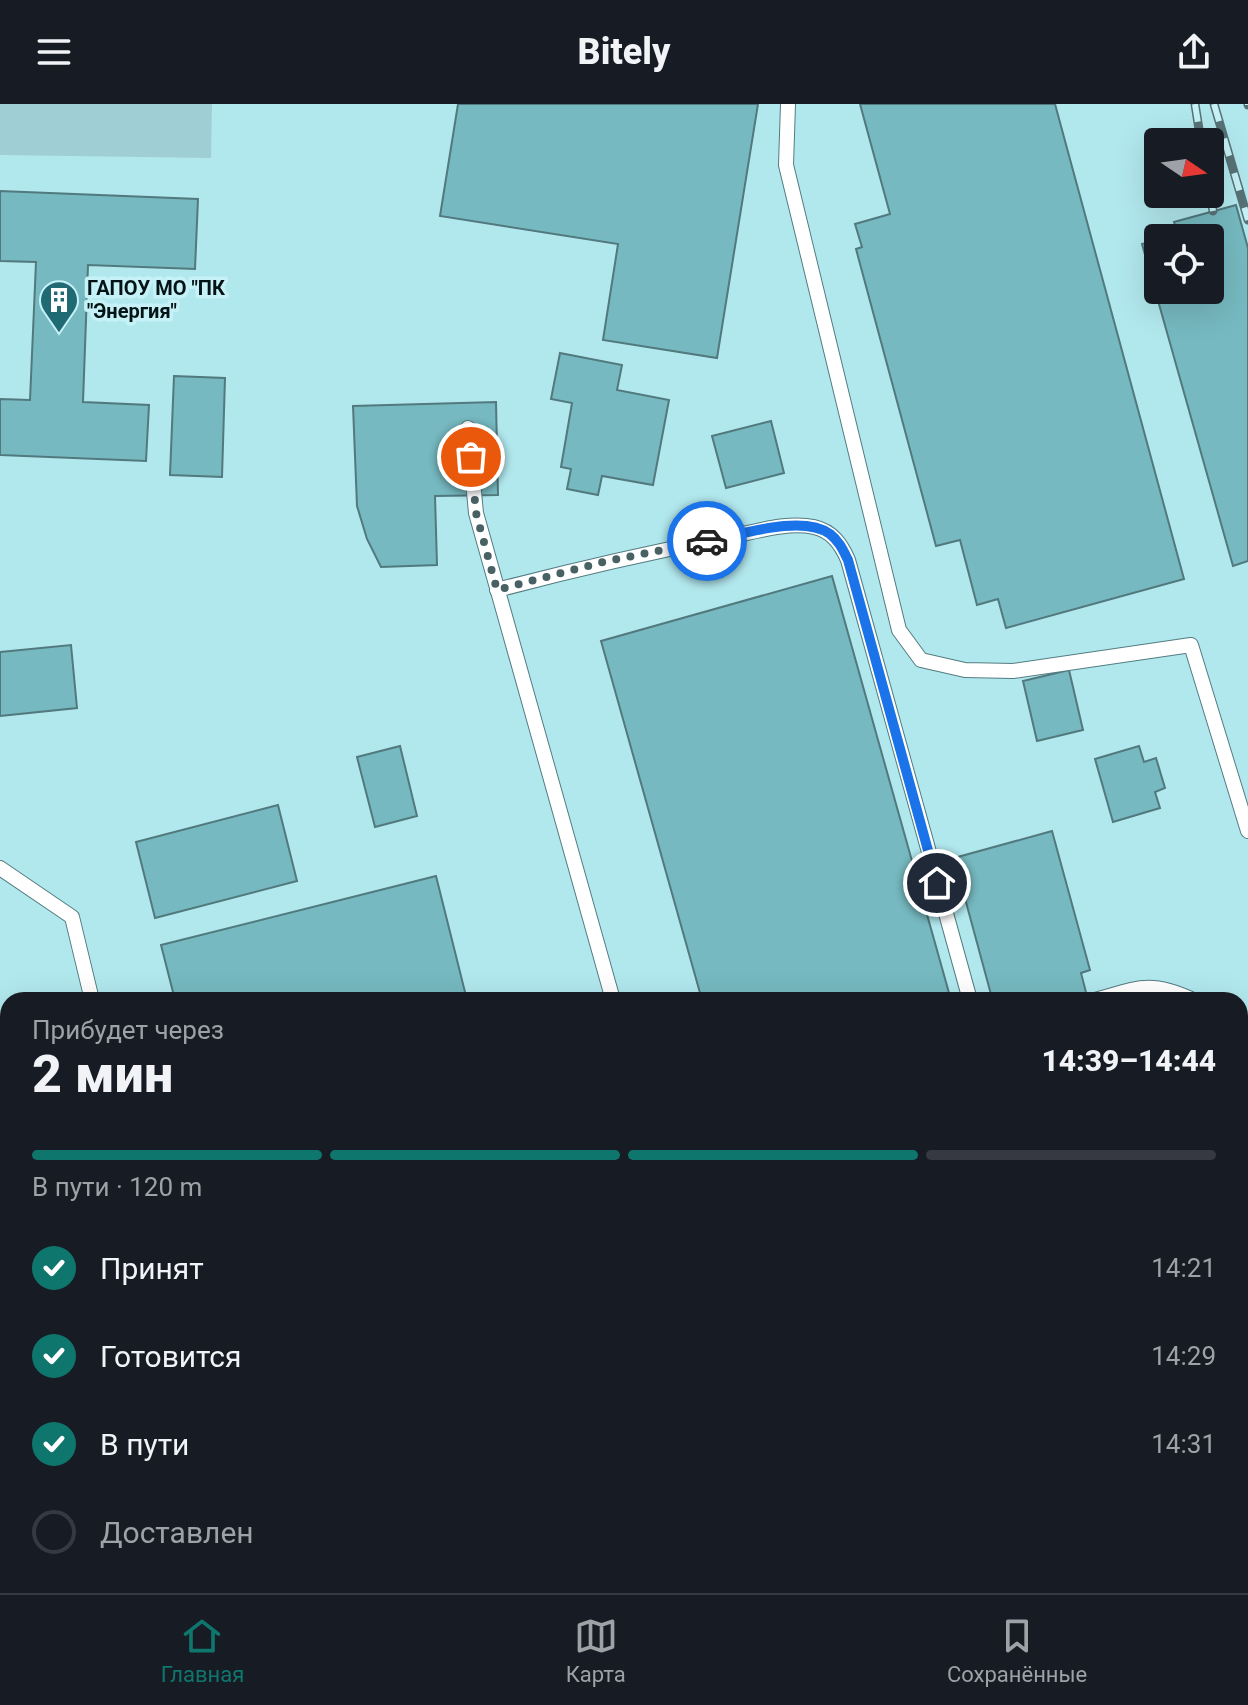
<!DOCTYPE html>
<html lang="ru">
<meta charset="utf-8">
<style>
body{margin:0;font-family:Roboto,sans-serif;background:#20242c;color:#f1f3f6;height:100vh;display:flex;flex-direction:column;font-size:30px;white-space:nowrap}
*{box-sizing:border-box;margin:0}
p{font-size:26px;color:#9ea1a6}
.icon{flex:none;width:44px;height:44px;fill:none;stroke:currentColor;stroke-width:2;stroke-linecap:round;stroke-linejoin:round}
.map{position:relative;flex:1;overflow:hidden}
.drawer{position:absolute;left:0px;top:888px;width:1248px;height:602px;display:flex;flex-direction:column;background:#171b24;border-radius:24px 24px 0 0;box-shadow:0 8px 32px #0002}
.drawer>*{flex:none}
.needle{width:52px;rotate:103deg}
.controls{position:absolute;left:1144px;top:24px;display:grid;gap:16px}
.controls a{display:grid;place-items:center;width:80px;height:80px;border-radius:8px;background:#171b24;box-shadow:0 8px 32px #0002;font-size:40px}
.pin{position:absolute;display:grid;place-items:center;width:68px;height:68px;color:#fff;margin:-34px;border:4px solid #fff;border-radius:50%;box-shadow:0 2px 8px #0007}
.courier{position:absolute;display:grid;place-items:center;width:80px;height:80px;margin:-40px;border:6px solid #1a73e8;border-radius:50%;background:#fff;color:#222;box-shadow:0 2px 10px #0007}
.summary em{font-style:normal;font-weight:800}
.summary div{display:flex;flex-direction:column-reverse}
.summary{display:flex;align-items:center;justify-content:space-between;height:136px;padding:0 32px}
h1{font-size:52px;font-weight:800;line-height:60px}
.bar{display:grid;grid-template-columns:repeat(4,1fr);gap:12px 8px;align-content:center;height:96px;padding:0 32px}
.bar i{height:10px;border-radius:6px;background:#363941}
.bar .current{background:#0f766e}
.bar p{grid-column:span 4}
ol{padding:0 32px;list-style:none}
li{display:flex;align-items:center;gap:24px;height:88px}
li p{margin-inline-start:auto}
li .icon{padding:8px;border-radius:50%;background:#0f766e;color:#fff;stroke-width:4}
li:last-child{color:#9ea1a6}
li i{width:44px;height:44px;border:4px solid #363941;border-radius:50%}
header{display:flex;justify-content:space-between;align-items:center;height:104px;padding:0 32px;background:#171b24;font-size:36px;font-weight:800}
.dock{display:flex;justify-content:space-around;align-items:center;height:112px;border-top:2px solid #363941;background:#171b24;font-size:22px;color:#9ea1a6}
.dock a{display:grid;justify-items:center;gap:4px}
.dock .current{color:#0f766e}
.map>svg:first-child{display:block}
.built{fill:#b1e8ee;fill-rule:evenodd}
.green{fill:#9fcfd5}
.building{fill:#76b9c0;stroke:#51797e;stroke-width:2}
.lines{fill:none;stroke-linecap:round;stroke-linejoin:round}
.service-casing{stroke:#537c81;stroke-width:16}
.service{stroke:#fff;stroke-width:14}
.rail-casing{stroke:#577276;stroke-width:9}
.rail{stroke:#c6f2f7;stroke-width:6;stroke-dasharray:18;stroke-linecap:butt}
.done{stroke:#486164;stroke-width:8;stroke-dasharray:0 14.4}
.route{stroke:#1a73e8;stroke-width:10}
.labels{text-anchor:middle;stroke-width:7;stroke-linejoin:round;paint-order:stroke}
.poi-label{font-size:20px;font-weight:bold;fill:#041315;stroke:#c6f2f7;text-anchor:start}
</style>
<header><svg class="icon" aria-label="menu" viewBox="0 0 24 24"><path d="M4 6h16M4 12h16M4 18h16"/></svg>Bitely<svg class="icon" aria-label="share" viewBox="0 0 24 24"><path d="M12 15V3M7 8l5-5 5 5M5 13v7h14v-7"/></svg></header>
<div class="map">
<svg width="1248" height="1489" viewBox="0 0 1248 1489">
<rect width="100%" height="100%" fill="#c6f2f7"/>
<path class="built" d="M0,0H1248V1489H0ZM1158,38H1210V90H1158ZM1158,134H1210V186H1158ZM8,896H1240V1482H8Z"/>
<polygon class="green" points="0,0 212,0 211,54 0,51"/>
<g class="building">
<polygon points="458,0 758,0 717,254 603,236 618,140 440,112"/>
<polygon points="860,0 1055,0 1184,475 1006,524 998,495 977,501 960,436 936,442 856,145 862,143 855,120 890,110"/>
<polygon points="0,87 198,95 195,165 88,161 83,298 149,301 146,357 0,351 0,295 30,296 36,158 0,157"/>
<polygon points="1236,101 1248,144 1248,457 1233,462 1142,140 1158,136 1158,186 1210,186 1210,134 1164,134 1178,130 1174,118"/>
<polygon points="560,249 622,261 617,286 669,296 653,381 602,372 598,391 567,385 571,365 561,363 572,299 551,295"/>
<polygon points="174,272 225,274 222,373 170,371"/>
<polygon points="496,298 498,391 435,392 437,461 381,463 367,435 357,402 353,302"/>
<polygon points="771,317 784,369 726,384 712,332"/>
<polygon points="832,472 951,896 702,896 601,537"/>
<polygon points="71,541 77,604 0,612 0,548"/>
<polygon points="1069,566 1083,626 1037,637 1023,577"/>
<polygon points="400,642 417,712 375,723 357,653"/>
<polygon points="1139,642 1144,658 1156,654 1165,684 1155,688 1160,704 1113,718 1095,655"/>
<polygon points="278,701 297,777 155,814 136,738"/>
<polygon points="1052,727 1090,866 1081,869 1088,896 985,896 992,894 954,754"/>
<polygon points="436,772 467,896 175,896 161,841"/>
<polygon points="8,917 8,1016 0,984 0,919"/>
<polygon points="1240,1041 1248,1070 1248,1114 1240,1116"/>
<polygon points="1240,1191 1248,1219 1248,1489 1167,1489 1165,1482 1240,1482"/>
<polygon points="102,1482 150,1482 123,1489 104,1489"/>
<polygon points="850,1482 1090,1482 1091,1489 852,1489"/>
</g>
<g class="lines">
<defs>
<g id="service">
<polyline points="788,0 786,61 899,526 921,556 965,566 1013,567 1191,541 1248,727"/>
<polyline points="468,324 476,409 613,896"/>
<path d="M497,486C573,466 647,449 724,434C752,429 786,417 814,423C832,427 841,440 848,456L970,896"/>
<polyline points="0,764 72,813 92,896"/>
<path d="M1095,896C1138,884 1150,876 1193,896"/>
<polyline points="1240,919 1248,922"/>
<polyline points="1240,996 1248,996"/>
<polyline points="0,1424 8,1422"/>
<polyline points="70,1482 72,1489"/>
<polyline points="808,1482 810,1489"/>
<polyline points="1115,1482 1117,1489"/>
<polyline points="579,1489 597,1482"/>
</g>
</defs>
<use href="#service" class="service-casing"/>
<use href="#service" class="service"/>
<defs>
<g id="rail">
<polyline points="1195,0 1201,38"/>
<polyline points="1214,0 1248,116"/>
<polyline points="1248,0 1248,1"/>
<polyline points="1210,90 1213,107"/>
<polyline points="1240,975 1248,975"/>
</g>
</defs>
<use href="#rail" class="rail-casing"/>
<use href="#rail" class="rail"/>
</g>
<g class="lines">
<polyline class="done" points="471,353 476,409 497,486 603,458 707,437"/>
<path class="route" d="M707,437C740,431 802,410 830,430C839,437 843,446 848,456L937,779"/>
</g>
<defs>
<symbol id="building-pin" viewBox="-11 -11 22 30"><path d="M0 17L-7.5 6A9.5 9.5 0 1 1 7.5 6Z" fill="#206b73" stroke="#c6f2f7"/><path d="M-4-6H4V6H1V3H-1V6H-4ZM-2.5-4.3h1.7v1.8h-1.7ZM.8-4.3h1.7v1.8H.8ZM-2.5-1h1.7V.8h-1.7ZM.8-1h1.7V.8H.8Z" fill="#fff"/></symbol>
</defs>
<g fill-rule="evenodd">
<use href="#building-pin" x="37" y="174" width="44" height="60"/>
</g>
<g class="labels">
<g class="poi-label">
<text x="87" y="191">ГАПОУ МО "ПК<tspan x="87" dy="23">"Энергия"</tspan></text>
</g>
</g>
</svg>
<div class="controls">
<a><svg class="needle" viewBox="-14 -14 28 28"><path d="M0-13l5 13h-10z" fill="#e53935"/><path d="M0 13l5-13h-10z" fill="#9ea1a6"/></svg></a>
<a><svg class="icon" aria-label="locate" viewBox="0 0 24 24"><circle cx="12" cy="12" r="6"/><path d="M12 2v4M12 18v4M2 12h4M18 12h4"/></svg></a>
</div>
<div class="pin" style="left:471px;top:353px;background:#ea580c"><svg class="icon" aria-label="bag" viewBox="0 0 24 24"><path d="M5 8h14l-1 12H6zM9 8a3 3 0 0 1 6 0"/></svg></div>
<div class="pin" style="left:937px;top:779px;background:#1f2937"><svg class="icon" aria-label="home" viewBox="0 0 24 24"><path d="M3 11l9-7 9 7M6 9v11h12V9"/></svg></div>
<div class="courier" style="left:707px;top:437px"><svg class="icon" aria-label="car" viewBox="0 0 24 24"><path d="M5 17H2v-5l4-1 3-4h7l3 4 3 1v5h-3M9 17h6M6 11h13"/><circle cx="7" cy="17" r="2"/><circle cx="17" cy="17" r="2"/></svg></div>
<section class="drawer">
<div class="summary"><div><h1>2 мин</h1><p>Прибудет через</p></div><em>14:39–14:44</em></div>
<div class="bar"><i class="current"></i><i class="current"></i><i class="current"></i><i></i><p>В пути · 120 m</p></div>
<ol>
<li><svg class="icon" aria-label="check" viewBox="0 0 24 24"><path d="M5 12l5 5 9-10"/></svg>Принят<p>14:21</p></li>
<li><svg class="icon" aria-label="check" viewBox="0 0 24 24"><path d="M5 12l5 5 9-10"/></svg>Готовится<p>14:29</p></li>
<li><svg class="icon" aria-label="check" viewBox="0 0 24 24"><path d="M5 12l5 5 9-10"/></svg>В пути<p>14:31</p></li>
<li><i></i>Доставлен</li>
</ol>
</section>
</div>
<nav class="dock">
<a class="current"><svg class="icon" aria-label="home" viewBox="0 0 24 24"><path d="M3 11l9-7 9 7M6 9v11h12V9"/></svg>Главная</a>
<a><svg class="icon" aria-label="map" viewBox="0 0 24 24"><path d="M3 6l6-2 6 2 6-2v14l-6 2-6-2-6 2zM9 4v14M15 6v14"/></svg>Карта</a>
<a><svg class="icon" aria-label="saved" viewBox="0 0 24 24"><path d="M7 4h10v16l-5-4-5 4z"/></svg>Сохранённые</a>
</nav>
